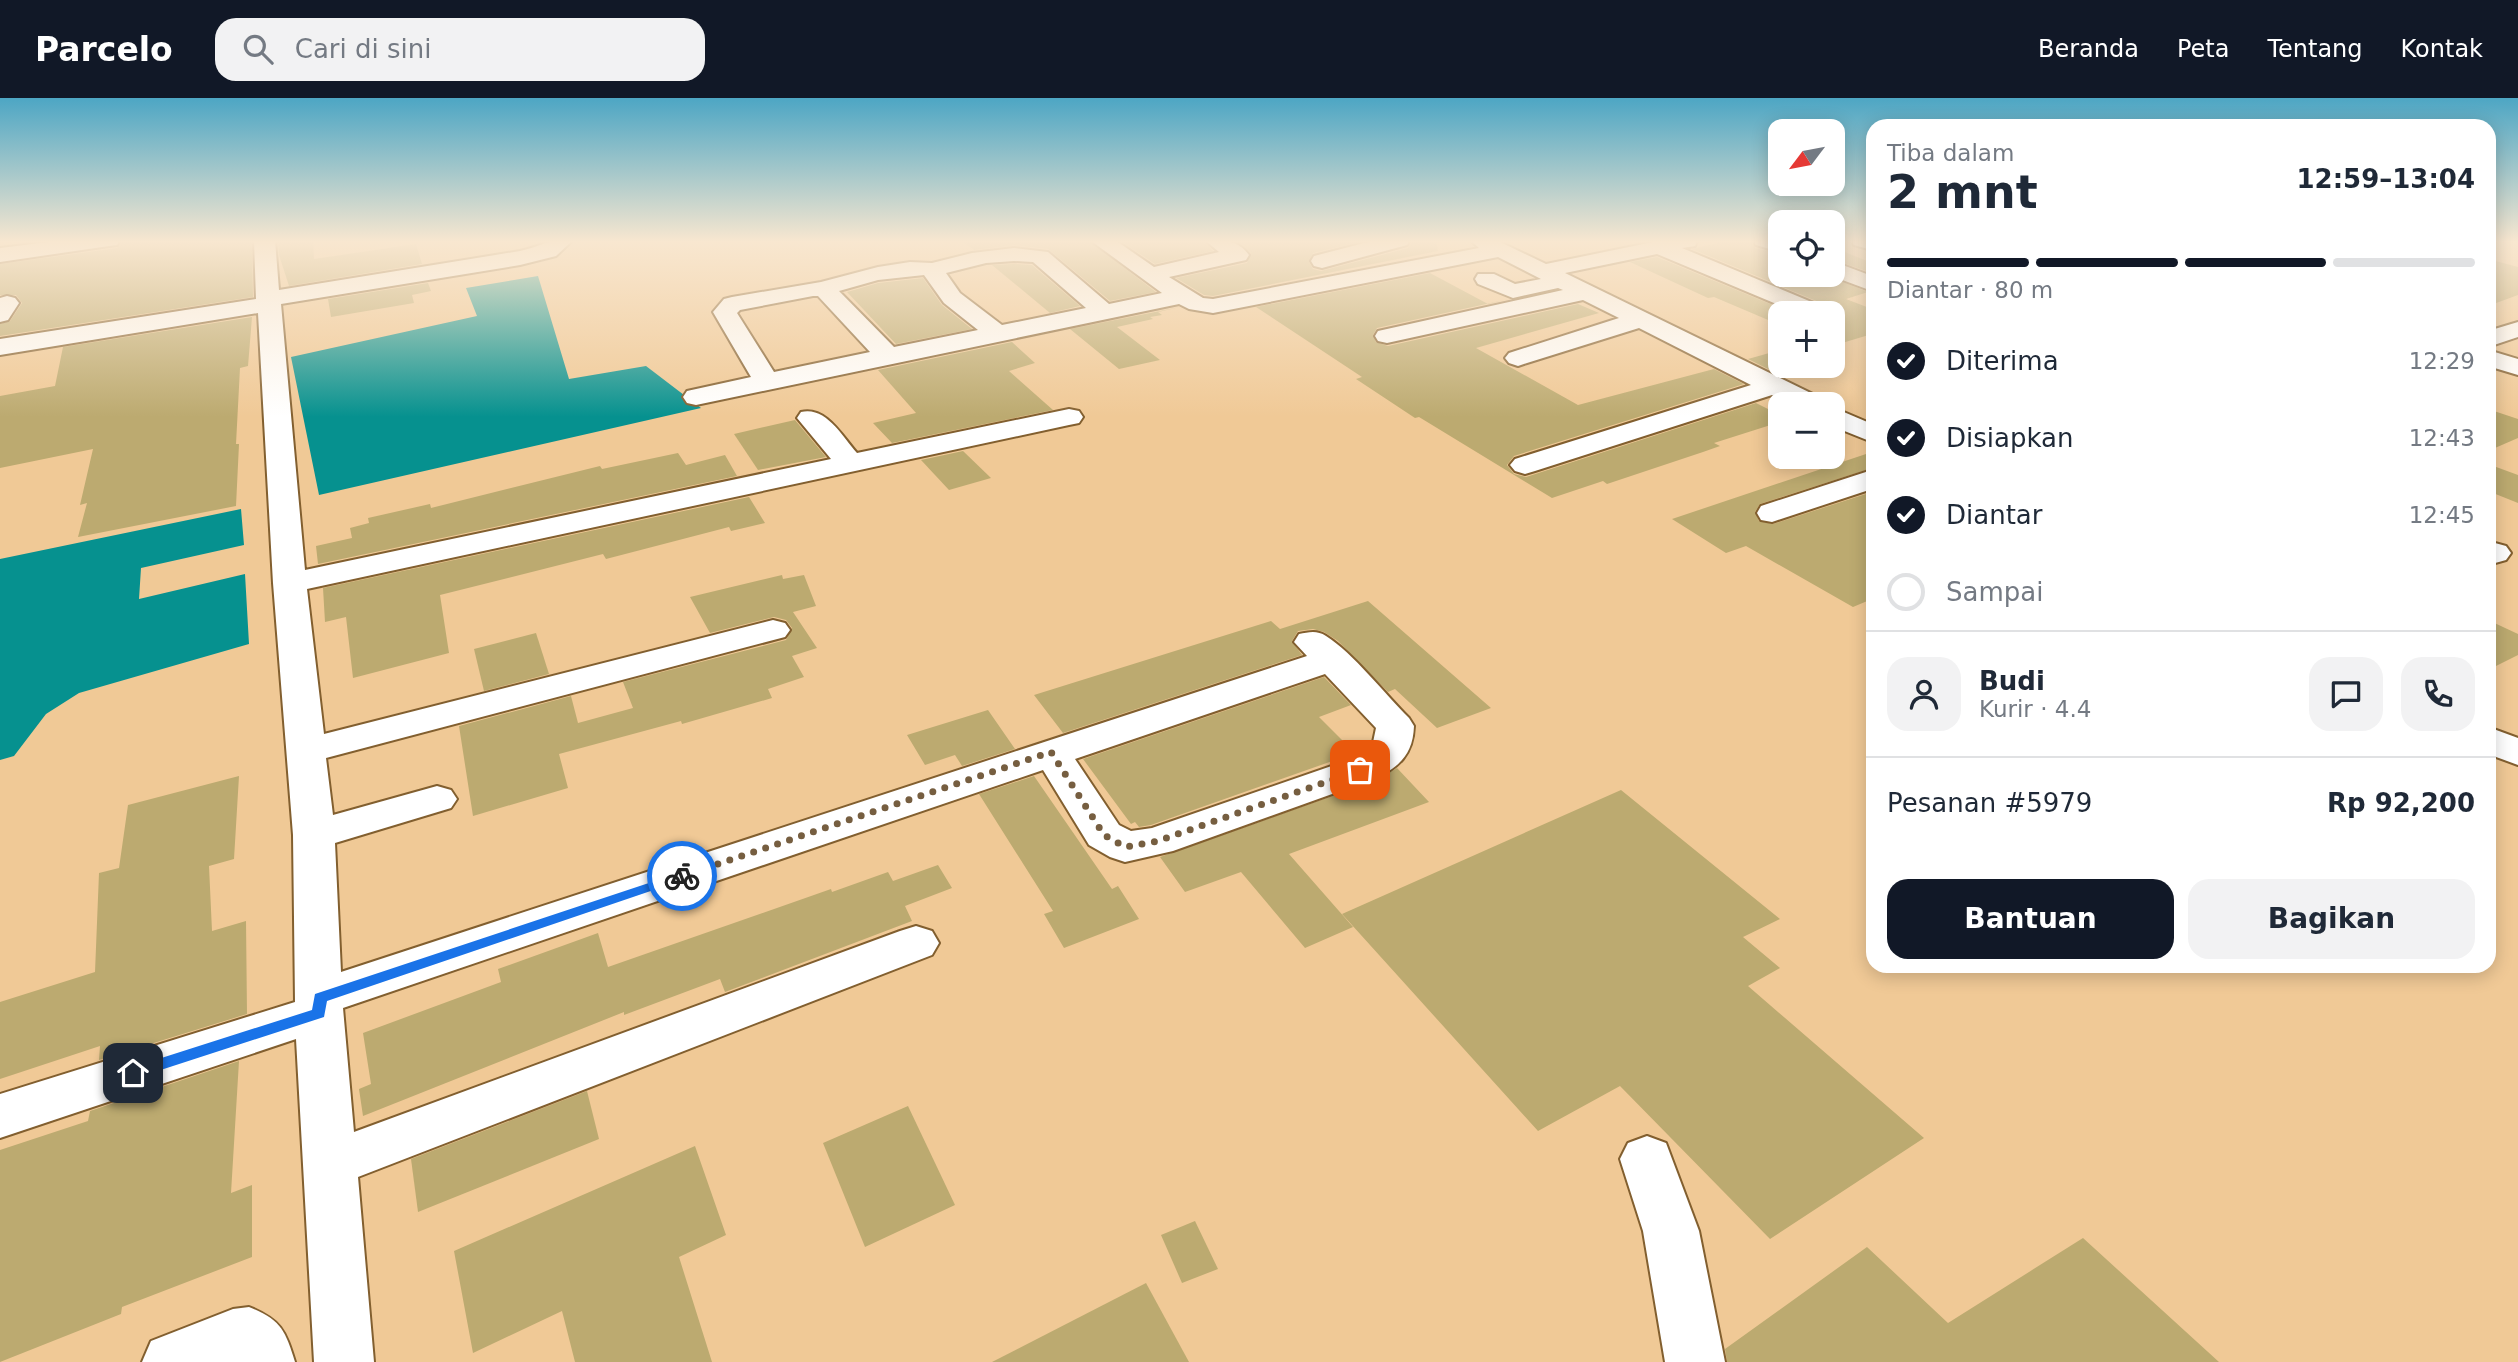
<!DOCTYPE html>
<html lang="id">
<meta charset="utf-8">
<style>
body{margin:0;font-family:"DejaVu Sans",sans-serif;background:#f2f2f3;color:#1f2937;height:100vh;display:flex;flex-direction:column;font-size:26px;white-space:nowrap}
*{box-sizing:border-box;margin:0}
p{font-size:23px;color:#747a83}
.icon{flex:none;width:38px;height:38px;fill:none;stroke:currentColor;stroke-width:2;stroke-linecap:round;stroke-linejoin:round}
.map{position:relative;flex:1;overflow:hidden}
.details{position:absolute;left:1866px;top:21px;width:630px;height:854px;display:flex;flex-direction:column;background:#fff;border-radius:21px;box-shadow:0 4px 18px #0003}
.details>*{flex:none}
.needle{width:46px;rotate:238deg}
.tools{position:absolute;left:1768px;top:21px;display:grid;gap:14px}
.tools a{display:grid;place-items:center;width:77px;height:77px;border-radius:14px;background:#fff;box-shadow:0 4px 18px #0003;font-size:35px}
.pin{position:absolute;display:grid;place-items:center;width:60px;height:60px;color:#fff;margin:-30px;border-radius:14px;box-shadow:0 4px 10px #0006}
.courier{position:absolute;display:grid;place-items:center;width:70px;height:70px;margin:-35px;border:5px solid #1a73e8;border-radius:50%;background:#fff;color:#222;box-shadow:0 2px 9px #0007}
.headline em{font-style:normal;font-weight:800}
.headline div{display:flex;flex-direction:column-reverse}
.headline{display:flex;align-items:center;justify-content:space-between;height:119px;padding:0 21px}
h1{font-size:46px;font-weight:800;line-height:52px}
.bar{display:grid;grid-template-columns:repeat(4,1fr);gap:10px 7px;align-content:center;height:84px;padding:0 21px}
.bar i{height:9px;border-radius:5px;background:#e0e1e3}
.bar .selected{background:#111827}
.bar p{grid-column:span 4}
.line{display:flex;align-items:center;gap:18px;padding:0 21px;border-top:2px solid #e0e1e3}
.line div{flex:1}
.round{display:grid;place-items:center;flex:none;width:74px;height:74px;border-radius:21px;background:#f2f2f3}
ol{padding:0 21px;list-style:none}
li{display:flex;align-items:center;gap:21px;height:77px}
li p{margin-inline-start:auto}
li .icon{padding:7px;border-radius:50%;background:#111827;color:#fff;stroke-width:4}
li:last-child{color:#747a83}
li i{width:38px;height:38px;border:4px solid #e0e1e3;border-radius:50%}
.button{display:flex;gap:14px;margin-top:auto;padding:14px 21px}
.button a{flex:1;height:80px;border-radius:21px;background:#111827;color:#fff;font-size:28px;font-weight:800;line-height:80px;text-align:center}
.button a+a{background:#f2f2f3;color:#1f2937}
header{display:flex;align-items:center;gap:42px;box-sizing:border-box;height:98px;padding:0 35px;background:#111827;color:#fff}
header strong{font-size:33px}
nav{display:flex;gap:38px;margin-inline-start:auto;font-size:24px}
.search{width:490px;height:63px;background:#f2f2f3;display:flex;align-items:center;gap:18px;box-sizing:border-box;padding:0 24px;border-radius:21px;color:#747a83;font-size:26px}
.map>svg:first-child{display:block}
.water{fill:#06918f}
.building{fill:#bcaa70}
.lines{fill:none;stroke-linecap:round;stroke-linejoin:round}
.minor-casing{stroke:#825f2f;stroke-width:4}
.minor{fill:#fff;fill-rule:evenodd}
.route{fill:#1a73e8}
.done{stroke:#765e40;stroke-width:7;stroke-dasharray:0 12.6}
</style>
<header>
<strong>Parcelo</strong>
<div class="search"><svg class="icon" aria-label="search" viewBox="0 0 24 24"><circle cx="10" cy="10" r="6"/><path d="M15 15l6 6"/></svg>Cari di sini</div>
<nav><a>Beranda</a><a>Peta</a><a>Tentang</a><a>Kontak</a></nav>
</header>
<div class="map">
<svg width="2518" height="1264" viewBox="0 0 2518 1264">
<rect width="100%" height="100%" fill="#f0c996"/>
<g class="water">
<polygon points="538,178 569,281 646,268 701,310 319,397 291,259 477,218 466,190"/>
<polygon points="241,411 244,447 141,470 139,501 245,476 249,546 79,595 46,616 14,658 0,662 0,461"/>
</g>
<g class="building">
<polygon points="137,142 252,142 253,199 0,238 0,226 10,223 22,205 16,197 0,197 0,166 117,150 122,144"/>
<polygon points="278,142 313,142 314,161 416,146 422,166 289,188 279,157"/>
<polygon points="961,142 1088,142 1156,194 1110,203 1048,151 1014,147 974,152"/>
<polygon points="1119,142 1203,142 1213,153 1155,166"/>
<polygon points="1232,142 1367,142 1313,155 1309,164 1313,171 1321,173 1408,150 1413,142 1436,142 1438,153 1213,198 1204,197 1176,180 1247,165 1251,155"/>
<polygon points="1731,142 1750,142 1755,150 1780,156 1780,177 1826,177 1868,194 1846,201 1872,211 1872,236 1832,248 1832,205 1826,207 1692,151"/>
<polygon points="1835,150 1872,165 1872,175 1832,161 1832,151"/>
<polygon points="1657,159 1780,210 1780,227 1714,199 1708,200 1630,164"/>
<polygon points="2488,161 2518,169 2518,197 2488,208"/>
<polygon points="1014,166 1032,167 1080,208 1050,215 992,167"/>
<polygon points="1430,175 1488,206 1509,201 1377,230 1373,237 1376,244 1388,248 1578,206 1599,215 1476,250 1578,307 1714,271 1744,286 1514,358 1507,367 1514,376 1526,379 1756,305 1780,317 1780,324 1714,345 1720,348 1703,354 1607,386 1603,383 1552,400 1419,319 1415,320 1356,281 1362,279 1256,209"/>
<polygon points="923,180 942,207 972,231 896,246 847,194 878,185"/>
<polygon points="428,185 431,193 412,197 414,205 331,219 328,201"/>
<polygon points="1180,209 1158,214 1162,217 1150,219 1153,221 1117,229 1160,262 1119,271 1070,231"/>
<polygon points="252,219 248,268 240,270 236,346 239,346 236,408 78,439 87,405 80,407 93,351 0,370 0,298 55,288 63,249"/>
<polygon points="1012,244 1035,265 1009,273 1053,312 892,345 873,325 916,315 878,272"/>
<polygon points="1780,252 1780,277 1748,261"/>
<polygon points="2488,311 2518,321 2518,340 2488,353"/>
<polygon points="795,322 826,359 758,372 734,336"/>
<polygon points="963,353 991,380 949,392 921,362"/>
<polygon points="1872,354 1872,370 1760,406 1755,414 1759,423 1773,426 1872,394 1872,501 1853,509 1746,448 1726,455 1672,421"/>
<polygon points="678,355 686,367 725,357 737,378 318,466 316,448 352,440 350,430 369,425 368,420 430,406 431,410 600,368 602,371"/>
<polygon points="2488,366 2518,377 2518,405 2488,393"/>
<polygon points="749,399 765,425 731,433 729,429 606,461 603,456 440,497 449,555 353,580 346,519 325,524 323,490"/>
<polygon points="782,477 783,481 804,477 816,508 793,514 817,550 792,558 804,579 768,591 772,600 682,626 681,623 559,656 568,690 473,718 459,628 571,598 578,625 633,610 623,584 786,542 792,530 786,522 774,519 710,535 690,499"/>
<polygon points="1368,503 1491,610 1437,630 1395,591 1388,594 1338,543 1324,534 1313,531 1298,533 1292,543 1302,557 1063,635 1034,597 1271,523 1280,531"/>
<polygon points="2488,522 2518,536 2518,557 2488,572"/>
<polygon points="536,535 549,576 484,593 474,551"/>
<polygon points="1324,579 1351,607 1319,619 1355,655 1151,727 1139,729 1135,724 1131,726 1083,661"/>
<polygon points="988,612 1015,651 962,668 955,657 925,667 907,637"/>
<polygon points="1397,670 1429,704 1289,756 1353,829 1305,850 1241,774 1185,794 1160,759 1375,683"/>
<polygon points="239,678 234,761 209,768 212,833 246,823 247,916 99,962 100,948 0,981 0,904 95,874 99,775 119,770 128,707"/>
<polygon points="1034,678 1112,791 1118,788 1139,821 1064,850 1044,816 1053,813 979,696"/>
<polygon points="1621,692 1780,821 1743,839 1780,870 1748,888 1924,1040 1770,1141 1620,988 1538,1033 1342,816"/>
<polygon points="938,767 952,790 905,808 912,823 725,894 720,881 624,917 624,914 363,1018 359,991 371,986 363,935 501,884 498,871 598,835 608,869 831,791 832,794 888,774 893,783"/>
<polygon points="239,963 231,1095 252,1087 252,1159 122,1209 121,1216 0,1264 0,1052 88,1023 90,1013"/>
<polygon points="587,993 599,1041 418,1114 411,1061"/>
<polygon points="908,1008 955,1107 865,1149 823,1045"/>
<polygon points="695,1048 726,1137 679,1159 712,1264 575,1264 562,1213 473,1255 454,1153"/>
<polygon points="1195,1123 1218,1171 1182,1185 1161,1137"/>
<polygon points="2083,1140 2219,1264 1727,1264 1725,1251 1867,1149 1948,1225"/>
<polygon points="1146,1185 1189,1264 992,1264"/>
</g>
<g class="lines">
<defs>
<g id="minor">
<polygon points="65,142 120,142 117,147 109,148 0,164 0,150"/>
<path d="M254,142H275L279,192L520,153C542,148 550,140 573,142L556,158L520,167L281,206L305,472L831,361L797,320L801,314C826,308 842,338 857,355L1069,311L1079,313L1083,319L1079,325L1069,327L307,491L324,636L773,522L785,525L790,532L785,539L326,660L333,717L437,688L451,692L457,701L451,710L335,745L341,874L1307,558L1294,544L1299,536C1309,534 1317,532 1326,538C1353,555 1385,596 1409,620L1414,628C1413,657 1399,669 1374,681L1173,753L1125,764L1110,759L1089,747L1043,672L343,910L354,1034L900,833L916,828L932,833L939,845L932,857L358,1079L374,1264H314L296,941L0,1040V996L295,904L293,737L273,485L258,215L0,257V241L256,201ZM1325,576L1376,630L1372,649L1346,663L1152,730L1131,733L1119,727L1075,661Z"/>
<path d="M1090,142H1115L1154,169L1219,154L1205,142C1223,142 1237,141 1249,157L1246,162L1169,179L1203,200L1213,201L1479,150L1470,142H1496L1546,166L1663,142H1697L1695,148L1682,150L1826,210L1830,215H1798L1657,156L1565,175L1821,300L1825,306H1790L1772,297L1535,373L1525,376L1515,373L1510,367L1515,361L1751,287L1639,230L1527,265L1518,268L1509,265L1505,260L1509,255L1619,220L1583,202L1387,245L1378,243L1375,238L1378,233L1387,231L1563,192L1558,190L1513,200L1478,186L1475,181L1478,176H1494L1515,186L1541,181L1498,159L1213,215L1189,211L1179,206L696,307L687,305L683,299L687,293L751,279L713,214L724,201L732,199L821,184L878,169L910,164L932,165L972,155L1014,150L1048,154L1109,206L1162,195ZM1014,163L1033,164L1086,210L1002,227L960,195L946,175L986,165ZM924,177L944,205L978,232L894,249L839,193L878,182ZM813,198H818L870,254L774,274L737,215L740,212Z"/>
<polygon points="1376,142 1410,142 1407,147 1322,170 1314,168 1311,163 1314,158"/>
<polygon points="1753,142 1780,142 1780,154 1756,147"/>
<polygon points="1851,142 1872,142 1872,152 1854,147"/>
<polygon points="1832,163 1872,178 1872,193 1829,177 1832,177"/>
<polygon points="7,198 15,200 19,205 8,222 0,224 0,200"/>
<polygon points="2518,224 2518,239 2488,249 2488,233"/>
<polygon points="2488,252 2518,261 2518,277 2488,268"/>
<polygon points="1832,309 1872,326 1872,344 1832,328"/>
<polygon points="1872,372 1872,391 1772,424 1761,422 1757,415 1761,408"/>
<polygon points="2495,445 2506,448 2511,455 2506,462 2488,467 2488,447"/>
<polygon points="2488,629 2518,640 2518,667 2488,656"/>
<polygon points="1647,1038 1666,1045 1699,1133 1725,1264 1665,1264 1643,1133 1620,1061 1628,1045"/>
<path d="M249,1209C281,1222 285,1232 295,1264H142L151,1243L233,1211Z"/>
</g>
</defs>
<use href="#minor" class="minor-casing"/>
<use href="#minor" class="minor"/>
</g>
<linearGradient id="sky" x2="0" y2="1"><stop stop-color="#4da6c4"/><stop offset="0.45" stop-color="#f8e7d0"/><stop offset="1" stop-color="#f8e7d0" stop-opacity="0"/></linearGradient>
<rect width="2518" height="319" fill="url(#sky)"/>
<polygon class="route" points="682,774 686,775 686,781 327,903 324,919 133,981 125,975 127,971 312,912 315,896"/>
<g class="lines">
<polyline class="done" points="682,778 1051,654 1104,737 1125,749 1158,743 1360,672"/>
</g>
</svg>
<div class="tools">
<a><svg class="needle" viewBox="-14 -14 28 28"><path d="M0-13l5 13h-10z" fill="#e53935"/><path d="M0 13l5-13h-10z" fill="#747a83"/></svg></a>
<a><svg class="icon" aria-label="locate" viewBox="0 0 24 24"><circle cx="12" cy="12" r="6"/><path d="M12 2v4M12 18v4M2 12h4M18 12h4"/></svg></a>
<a>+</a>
<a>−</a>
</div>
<div class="pin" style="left:1360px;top:672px;background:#ea580c"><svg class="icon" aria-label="bag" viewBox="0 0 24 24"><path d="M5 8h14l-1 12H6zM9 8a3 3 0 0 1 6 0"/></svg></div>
<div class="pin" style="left:133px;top:975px;background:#1f2937"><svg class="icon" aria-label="home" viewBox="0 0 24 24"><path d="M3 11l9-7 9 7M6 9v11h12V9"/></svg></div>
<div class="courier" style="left:682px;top:778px"><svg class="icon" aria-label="bike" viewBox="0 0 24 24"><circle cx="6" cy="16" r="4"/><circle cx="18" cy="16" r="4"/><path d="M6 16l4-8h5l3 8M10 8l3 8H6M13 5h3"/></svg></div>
<section class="details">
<div class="headline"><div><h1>2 mnt</h1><p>Tiba dalam</p></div><em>12:59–13:04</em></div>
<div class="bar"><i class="selected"></i><i class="selected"></i><i class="selected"></i><i></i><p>Diantar · 80 m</p></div>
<ol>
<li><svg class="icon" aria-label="check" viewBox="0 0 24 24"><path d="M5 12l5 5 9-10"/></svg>Diterima<p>12:29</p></li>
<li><svg class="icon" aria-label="check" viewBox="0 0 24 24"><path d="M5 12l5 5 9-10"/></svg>Disiapkan<p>12:43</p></li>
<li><svg class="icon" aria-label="check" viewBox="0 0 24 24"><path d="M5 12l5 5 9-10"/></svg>Diantar<p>12:45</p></li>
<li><i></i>Sampai</li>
</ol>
<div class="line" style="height:126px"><a class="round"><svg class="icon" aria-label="person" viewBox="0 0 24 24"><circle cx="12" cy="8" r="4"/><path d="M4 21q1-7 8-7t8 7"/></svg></a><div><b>Budi</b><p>Kurir · 4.4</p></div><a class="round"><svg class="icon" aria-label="chat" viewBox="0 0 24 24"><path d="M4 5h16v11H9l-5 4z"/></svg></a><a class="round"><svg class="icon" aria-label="phone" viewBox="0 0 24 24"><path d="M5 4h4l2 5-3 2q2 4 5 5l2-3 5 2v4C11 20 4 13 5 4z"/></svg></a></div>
<div class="line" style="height:91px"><div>Pesanan #5979</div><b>Rp 92,200</b></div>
<div class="button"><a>Bantuan</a><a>Bagikan</a></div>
</section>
</div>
